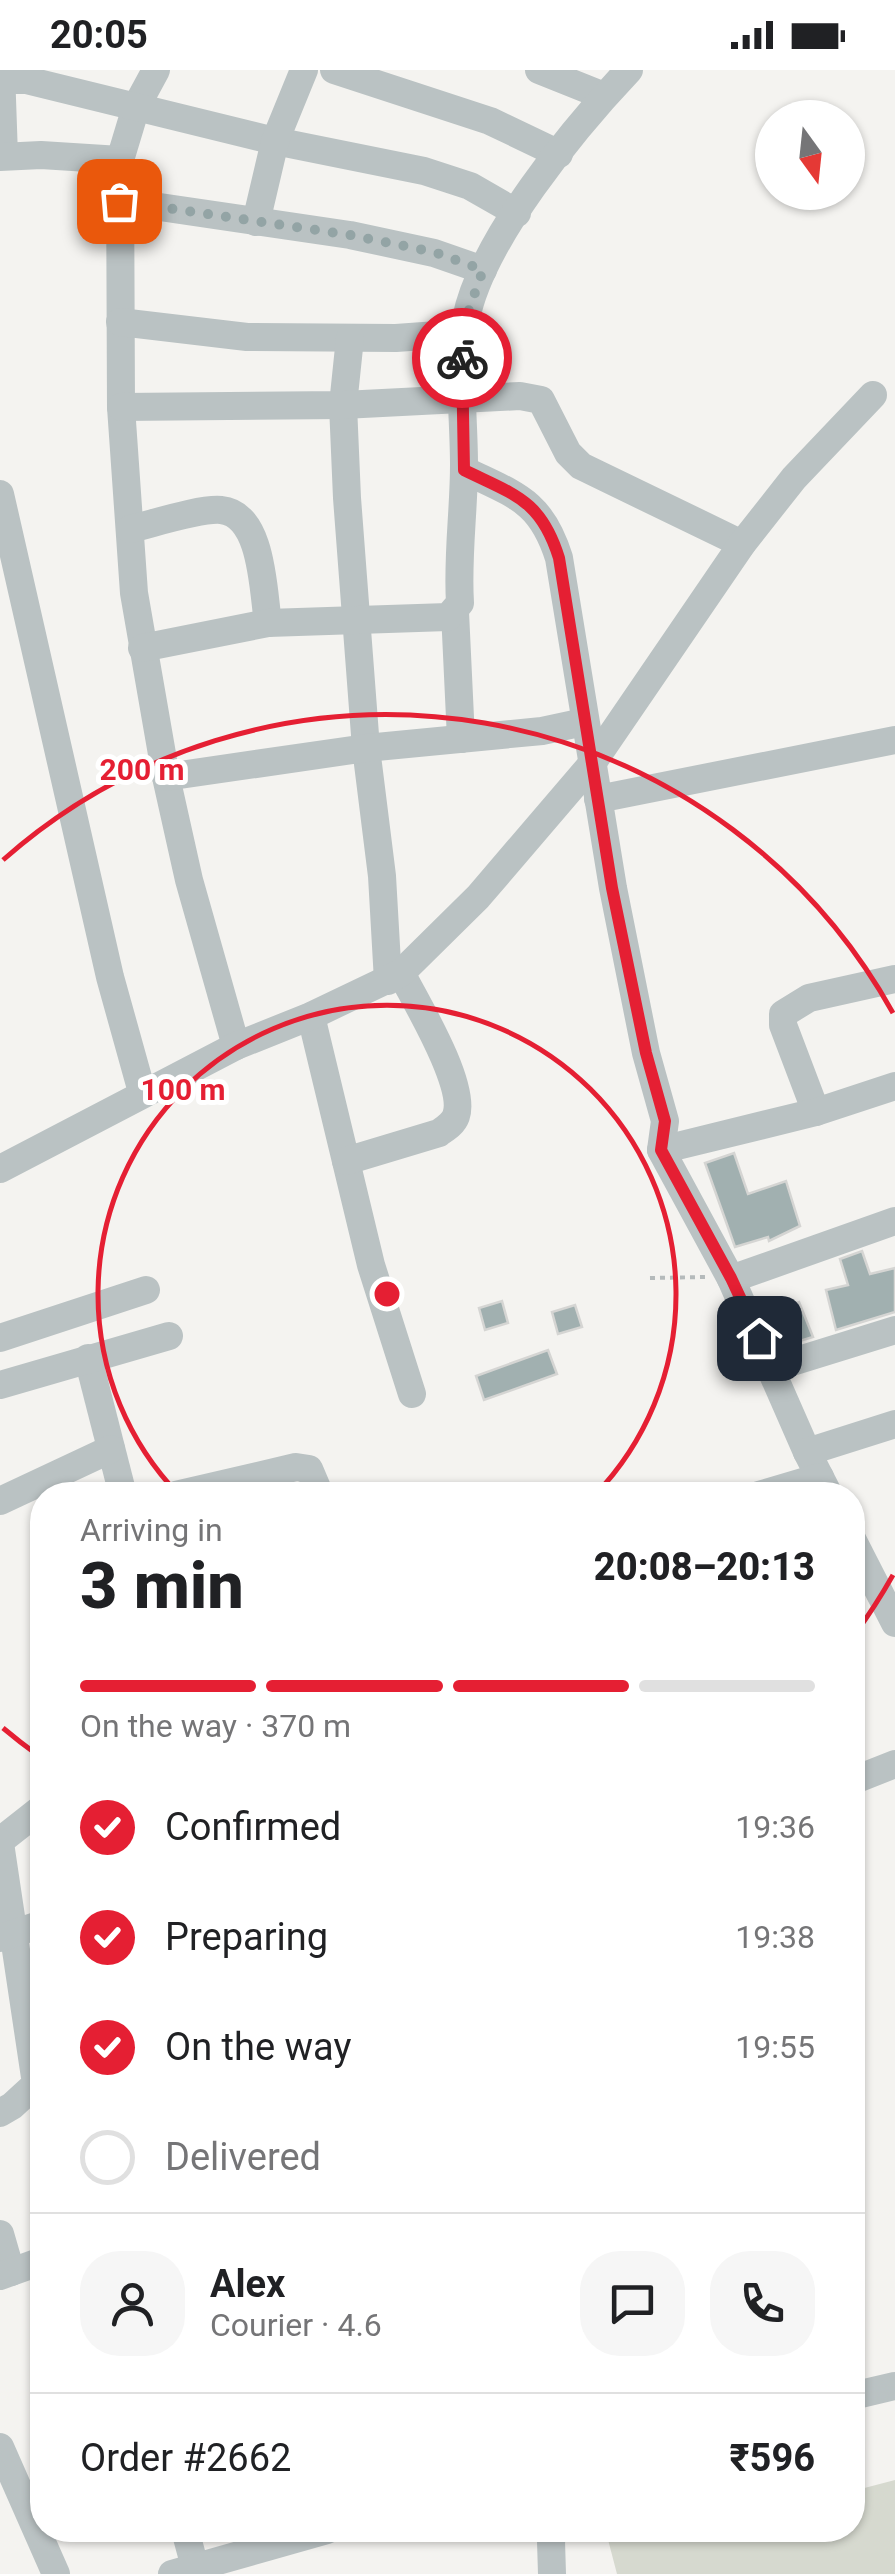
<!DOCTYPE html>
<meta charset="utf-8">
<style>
body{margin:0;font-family:Roboto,sans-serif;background:#f6f6f6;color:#202124;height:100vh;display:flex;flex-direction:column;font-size:38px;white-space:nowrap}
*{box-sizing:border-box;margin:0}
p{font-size:32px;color:#757577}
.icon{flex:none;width:55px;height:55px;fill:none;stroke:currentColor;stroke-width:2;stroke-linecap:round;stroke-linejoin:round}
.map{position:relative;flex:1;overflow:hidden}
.sheet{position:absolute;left:30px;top:1412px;width:835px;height:1060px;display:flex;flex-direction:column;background:#fff;border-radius:40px;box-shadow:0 2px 8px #0004}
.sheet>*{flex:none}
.needle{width:65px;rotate:165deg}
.fabs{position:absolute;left:755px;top:30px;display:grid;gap:20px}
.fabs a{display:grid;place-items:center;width:110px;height:110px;border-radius:50%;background:#fff;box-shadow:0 2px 8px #0004;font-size:50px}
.pin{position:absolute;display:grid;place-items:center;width:85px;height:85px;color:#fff;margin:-42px;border-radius:20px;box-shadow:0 5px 15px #0006}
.courier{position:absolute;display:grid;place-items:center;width:100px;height:100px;margin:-50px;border:8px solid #e51f33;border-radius:50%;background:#fff;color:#222;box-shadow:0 2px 12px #0007}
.head em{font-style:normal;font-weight:800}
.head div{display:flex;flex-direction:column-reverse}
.head{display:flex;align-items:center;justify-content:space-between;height:170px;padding:0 50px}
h1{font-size:65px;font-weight:800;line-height:75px}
.bar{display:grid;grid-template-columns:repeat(4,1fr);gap:15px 10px;align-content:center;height:120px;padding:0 50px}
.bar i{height:12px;border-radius:8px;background:#e0e0e0}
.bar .selected{background:#e51f33}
.bar p{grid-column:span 4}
.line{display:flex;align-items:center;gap:25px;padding:0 50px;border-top:2px solid #e0e0e0}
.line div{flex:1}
.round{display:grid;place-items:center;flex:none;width:105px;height:105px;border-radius:40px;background:#f6f6f6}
ol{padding:0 50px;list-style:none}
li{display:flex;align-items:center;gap:30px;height:110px}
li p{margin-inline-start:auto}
li .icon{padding:10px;border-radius:50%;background:#e51f33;color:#fff;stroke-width:4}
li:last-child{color:#757577}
li i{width:55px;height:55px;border:5px solid #e0e0e0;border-radius:50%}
.status{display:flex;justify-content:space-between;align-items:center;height:70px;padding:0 50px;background:#fff;direction:ltr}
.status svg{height:28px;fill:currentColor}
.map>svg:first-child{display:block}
.green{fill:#d6d9cf}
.building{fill:#a1b0b0;stroke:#d5d5d3;stroke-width:2.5}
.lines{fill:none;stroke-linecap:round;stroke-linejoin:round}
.path{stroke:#b5babb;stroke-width:4;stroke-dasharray:5 5;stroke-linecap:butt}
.minor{stroke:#bac2c3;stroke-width:28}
.done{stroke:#93a4a5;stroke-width:10;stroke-dasharray:0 18}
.route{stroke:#e51f33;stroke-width:12}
.ring{fill:none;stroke:#e51f33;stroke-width:5}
.centre{fill:#e51f33;stroke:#fff;stroke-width:5}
.ring-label{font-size:30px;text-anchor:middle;font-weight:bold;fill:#e51f33;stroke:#fff;stroke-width:10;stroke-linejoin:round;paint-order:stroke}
</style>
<div class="status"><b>20:05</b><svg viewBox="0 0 49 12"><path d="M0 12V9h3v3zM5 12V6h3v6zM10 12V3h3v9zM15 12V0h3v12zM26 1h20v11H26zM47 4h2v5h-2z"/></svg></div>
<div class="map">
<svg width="895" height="2504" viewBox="0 0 895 2504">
<rect width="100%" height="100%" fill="#f4f3f0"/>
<polygon class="green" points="895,2410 895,2504 617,2504 606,2462 852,2460 853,2421"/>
<g class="building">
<polygon points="734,1083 748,1124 786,1111 800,1156 769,1171 768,1167 735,1177 705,1093"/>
<polygon points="862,1181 870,1204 895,1198 895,1242 836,1260 826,1220 848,1215 840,1189"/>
<polygon points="502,1231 508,1253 485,1260 479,1238"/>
<polygon points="799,1232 813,1267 780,1277 766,1245"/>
<polygon points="575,1235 582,1257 558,1264 552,1242"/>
<polygon points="548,1280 557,1304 484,1330 476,1306"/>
<polygon points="42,1872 42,1927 41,1927 33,1875"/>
</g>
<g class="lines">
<polyline class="path" points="650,1208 706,1207"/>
<g class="minor">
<polyline points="1,0 4,86"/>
<polyline points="156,0 136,37 120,90 121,337 134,523 166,707 189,810 236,976"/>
<polyline points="334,0 490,51 559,84"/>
<polyline points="539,0 604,26"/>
<polyline points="0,10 26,10 275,71 424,101 470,116 517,143"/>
<polyline points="0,87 41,85 120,90"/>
<polyline points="119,131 350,165 434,183 483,200"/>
<polyline points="256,152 275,71 304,0"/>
<polyline points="120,252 247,267 396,268 465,263"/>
<polyline points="350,268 343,335 347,428 366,678 382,806 388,911"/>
<polyline points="121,337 343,335 520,326 541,330 568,383 581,396 742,474"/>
<path d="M464,400C515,425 541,430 559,488L613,818L646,983L665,1051L661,1080L731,1209L807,1382L829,1425"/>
<polyline points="0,424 110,907 142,1022"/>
<path d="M130,459C152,454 200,438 221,440C263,444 263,521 268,553"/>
<polyline points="455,542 461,669"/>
<path d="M142,578L268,553L448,547L460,533C457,487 464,441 464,395C464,347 457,296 466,249C481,171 574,58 629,0"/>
<polyline points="166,707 366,678 542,661 584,652"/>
<polyline points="598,729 895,670"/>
<polyline points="311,946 371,1195 412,1324"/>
<polyline points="816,1042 783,955 783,944 809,928 895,909"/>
<polyline points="661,1080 816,1042 895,1016"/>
<path d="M346,1091L439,1063C446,1058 453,1054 456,1046C467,1016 416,932 401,903"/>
<polyline points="0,1099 236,976 311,946 401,903 478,827 591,695 742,474 794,408 873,325"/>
<polyline points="731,1209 895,1151"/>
<polyline points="0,1268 146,1220"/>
<polyline points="88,1288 123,1425"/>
<polyline points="773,1298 895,1260"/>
<polyline points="0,1315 169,1266"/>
<polyline points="807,1382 895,1354"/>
<polyline points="176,1425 296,1397 309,1399 320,1425"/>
<polyline points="759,1425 820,1407"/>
<polyline points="0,1431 111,1379"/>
<polyline points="852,1469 895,1553"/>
<polyline points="852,1711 895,1694"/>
<polyline points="0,1771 42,1738"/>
<polyline points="0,1773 36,2014 12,2036 0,2043"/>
<polyline points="0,1868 42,1854"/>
<polyline points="0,2164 11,2202"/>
<polyline points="0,2206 42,2191"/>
<polyline points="852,2326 895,2316"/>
<polyline points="0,2377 56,2504"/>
<polyline points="185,2460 195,2497"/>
<polyline points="172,2504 327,2460"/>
<polyline points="552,2504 551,2471 554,2460"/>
</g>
</g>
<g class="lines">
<polyline class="done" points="119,131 350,165 434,182 483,200 466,248 462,288"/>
<path class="route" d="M462,288L464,400C515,425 541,430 559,488L612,818L646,983L665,1051L661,1080L731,1208L759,1268"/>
</g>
<g class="ring">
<path d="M179 1425A289 289 0 1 1 595 1425"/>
<path d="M893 1505A579 579 0 0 1 855 1564M39 1686A579 579 0 0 1 3 1658M3 790A579 579 0 0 1 893 943"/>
</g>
<circle cx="387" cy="1224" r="15" class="centre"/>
<g class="ring-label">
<text x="142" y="710">200 m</text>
<text x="183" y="1030">100 m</text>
</g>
</svg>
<div class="fabs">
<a><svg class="needle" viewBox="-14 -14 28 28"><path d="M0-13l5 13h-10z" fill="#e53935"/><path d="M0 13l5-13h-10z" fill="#757577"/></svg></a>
</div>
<div class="pin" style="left:119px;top:131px;background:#ea580c"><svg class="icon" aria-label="bag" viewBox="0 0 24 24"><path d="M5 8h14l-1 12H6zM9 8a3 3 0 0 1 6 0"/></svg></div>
<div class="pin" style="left:759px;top:1268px;background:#1f2937"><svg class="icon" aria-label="home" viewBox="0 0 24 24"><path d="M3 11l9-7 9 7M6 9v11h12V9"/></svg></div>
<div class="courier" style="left:462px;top:288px"><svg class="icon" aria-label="bike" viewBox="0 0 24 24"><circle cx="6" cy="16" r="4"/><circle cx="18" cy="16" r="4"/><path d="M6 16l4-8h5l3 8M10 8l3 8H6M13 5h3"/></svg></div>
<section class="sheet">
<div class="head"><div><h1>3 min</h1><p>Arriving in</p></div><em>20:08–20:13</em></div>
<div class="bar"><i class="selected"></i><i class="selected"></i><i class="selected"></i><i></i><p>On the way · 370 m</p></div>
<ol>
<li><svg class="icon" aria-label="check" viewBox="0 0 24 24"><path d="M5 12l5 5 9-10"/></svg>Confirmed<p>19:36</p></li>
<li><svg class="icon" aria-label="check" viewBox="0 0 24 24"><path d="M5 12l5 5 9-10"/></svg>Preparing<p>19:38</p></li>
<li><svg class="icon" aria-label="check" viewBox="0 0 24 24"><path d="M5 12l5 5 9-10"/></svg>On the way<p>19:55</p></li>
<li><i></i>Delivered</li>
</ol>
<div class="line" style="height:180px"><a class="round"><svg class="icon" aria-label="person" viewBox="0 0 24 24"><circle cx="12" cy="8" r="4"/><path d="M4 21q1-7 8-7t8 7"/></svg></a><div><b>Alex</b><p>Courier · 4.6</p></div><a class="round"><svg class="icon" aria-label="chat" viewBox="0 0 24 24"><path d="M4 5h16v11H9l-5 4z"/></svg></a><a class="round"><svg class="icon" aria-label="phone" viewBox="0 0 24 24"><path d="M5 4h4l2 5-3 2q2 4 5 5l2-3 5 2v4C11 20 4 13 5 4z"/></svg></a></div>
<div class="line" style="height:130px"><div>Order #2662</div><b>₹596</b></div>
</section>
</div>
